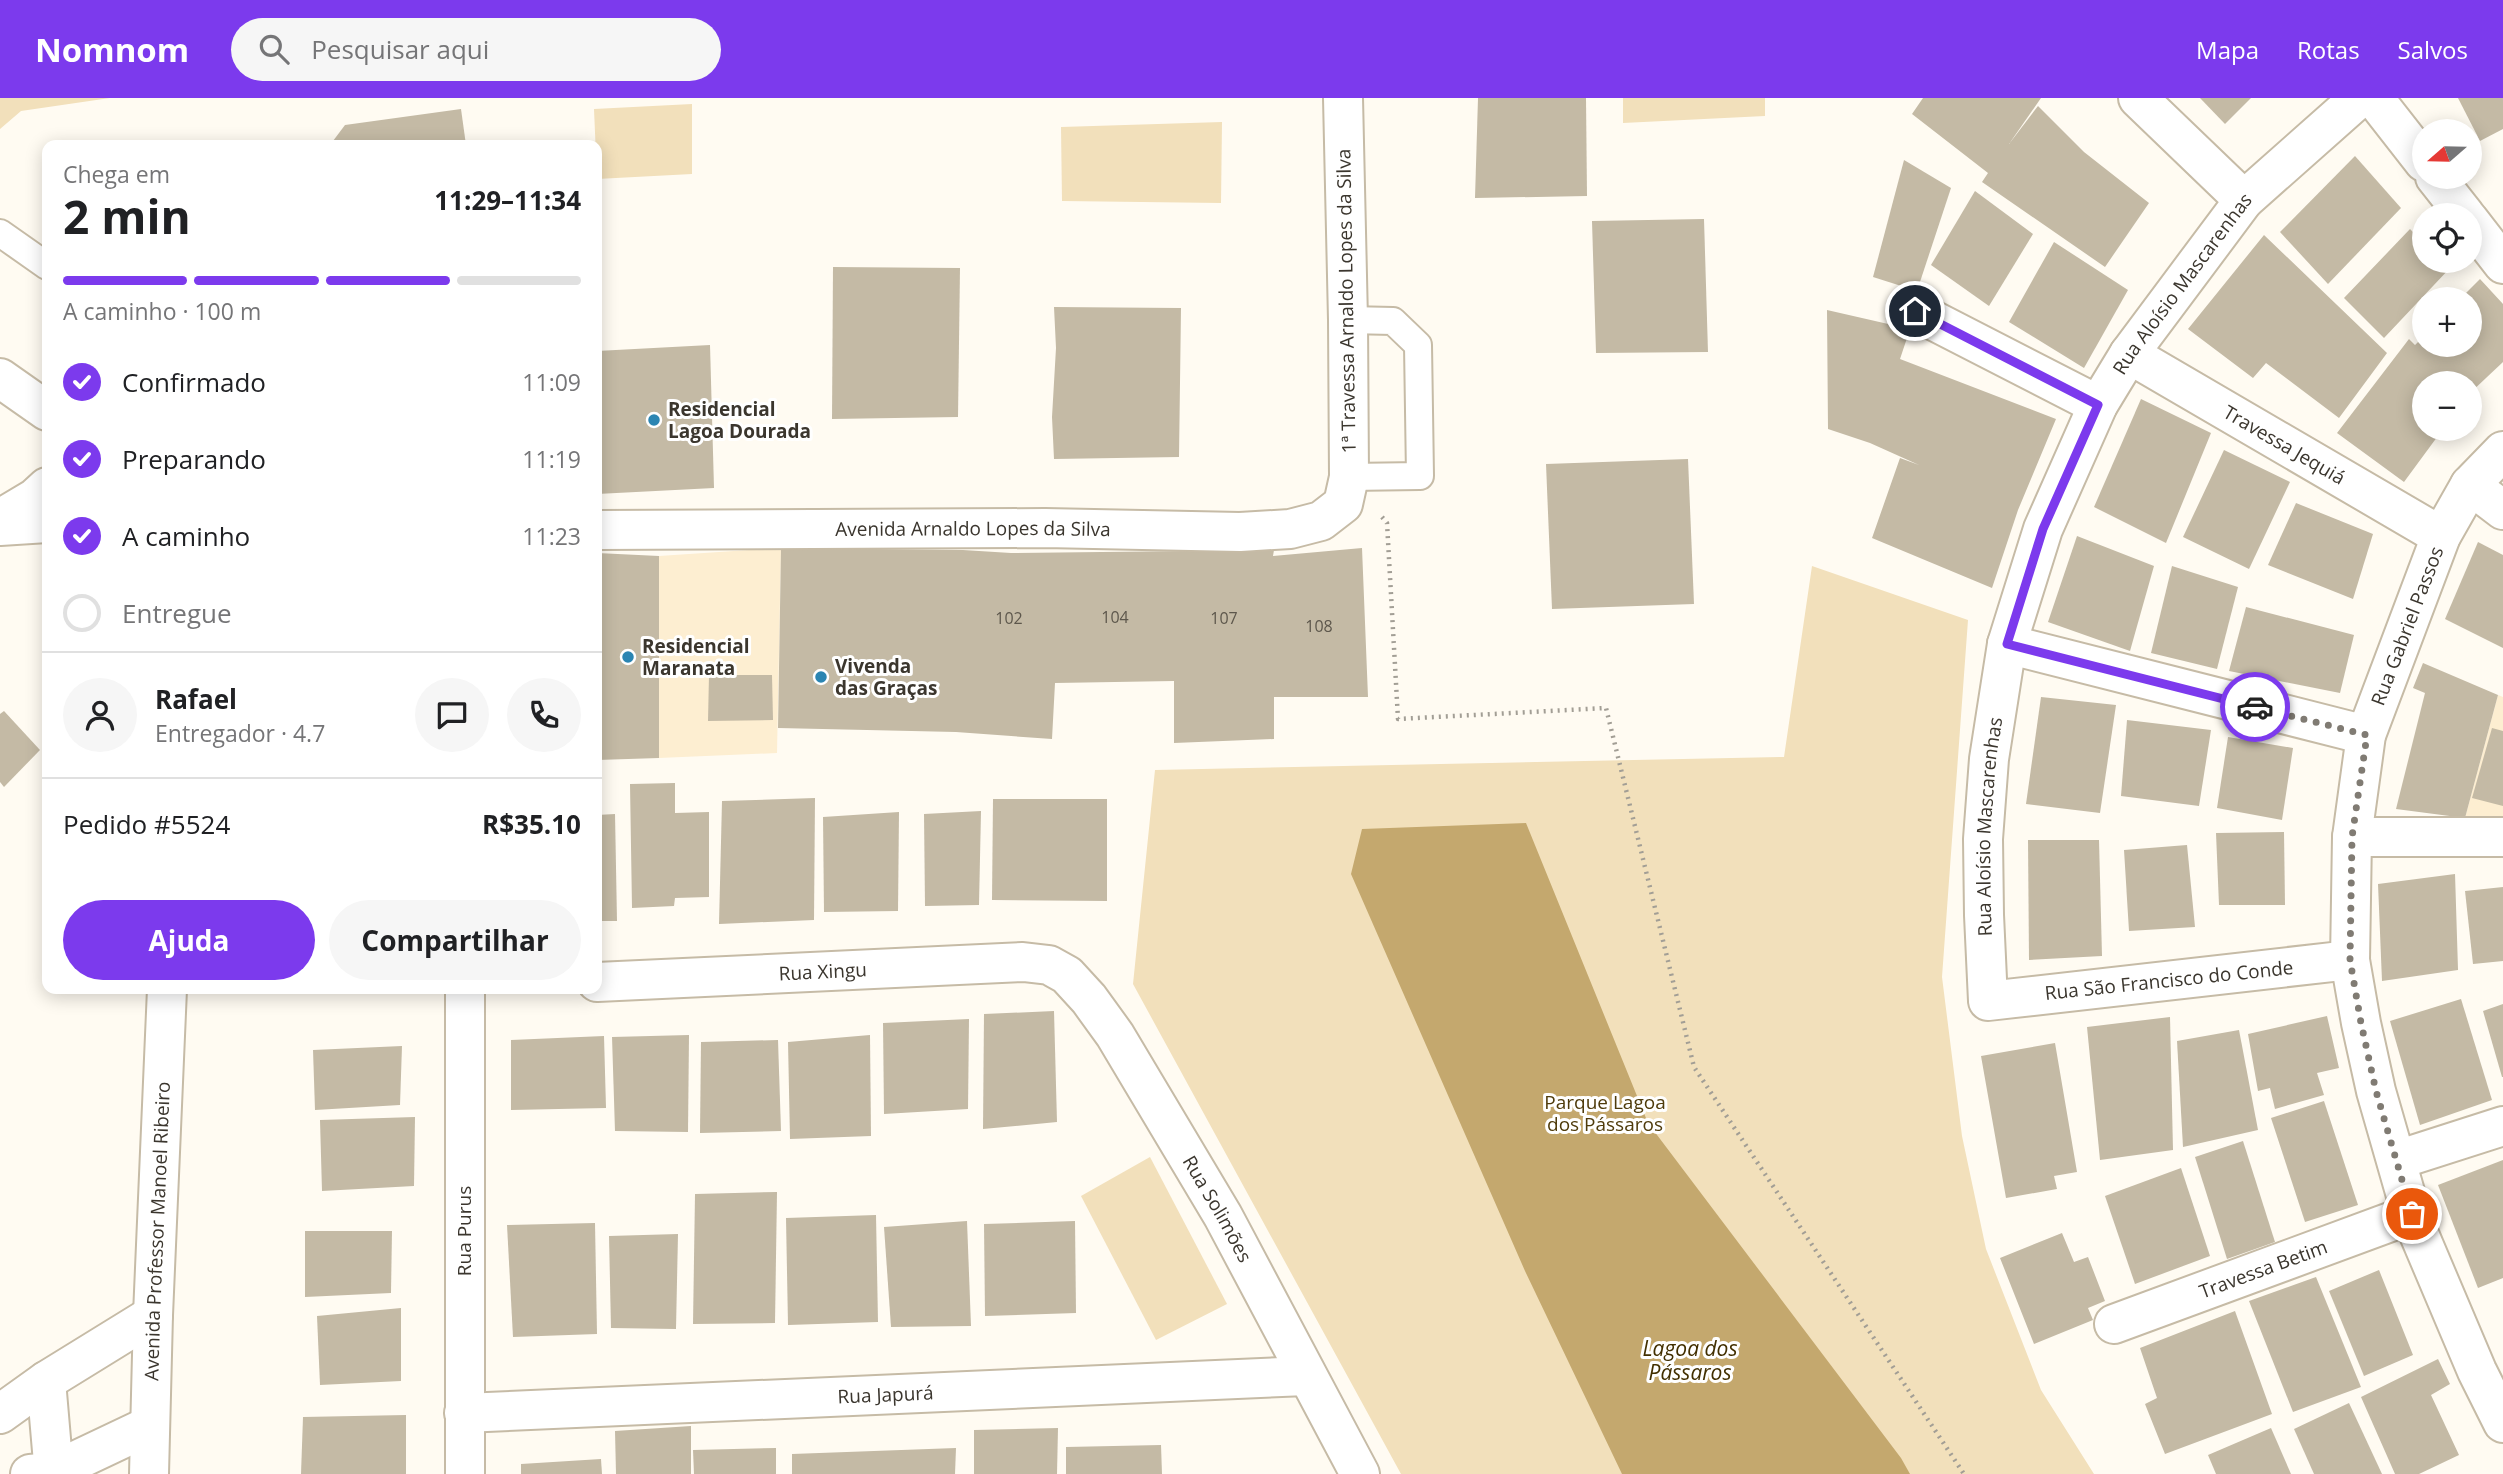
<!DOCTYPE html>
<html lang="pt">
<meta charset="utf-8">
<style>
body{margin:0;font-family:"Open Sans",sans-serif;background:#f6f6f6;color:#202124;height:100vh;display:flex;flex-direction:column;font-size:26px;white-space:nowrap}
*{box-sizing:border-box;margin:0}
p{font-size:23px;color:#757577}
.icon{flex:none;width:38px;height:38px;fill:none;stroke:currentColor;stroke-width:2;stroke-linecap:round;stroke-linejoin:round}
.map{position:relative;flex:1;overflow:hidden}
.side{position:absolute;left:42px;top:42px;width:560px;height:854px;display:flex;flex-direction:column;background:#fff;border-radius:14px;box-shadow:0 4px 18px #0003}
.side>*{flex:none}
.needle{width:46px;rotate:250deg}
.fabs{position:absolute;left:2412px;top:21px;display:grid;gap:14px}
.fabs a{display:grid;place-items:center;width:70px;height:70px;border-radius:50%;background:#fff;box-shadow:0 4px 18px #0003;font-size:35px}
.pin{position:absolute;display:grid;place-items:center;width:60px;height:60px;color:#fff;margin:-30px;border:4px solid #fff;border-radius:50%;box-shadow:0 2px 7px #0007}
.courier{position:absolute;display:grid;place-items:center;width:70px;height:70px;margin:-35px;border:5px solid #7c3aed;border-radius:50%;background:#fff;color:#222;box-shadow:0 2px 9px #0007}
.overview em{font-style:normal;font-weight:700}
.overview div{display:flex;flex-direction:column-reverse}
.overview{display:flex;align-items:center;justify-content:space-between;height:119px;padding:0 21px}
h1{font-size:46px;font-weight:700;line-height:52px}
.bar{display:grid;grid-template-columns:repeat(4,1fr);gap:10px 7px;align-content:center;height:84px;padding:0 21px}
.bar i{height:9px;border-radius:5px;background:#e0e0e0}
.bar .current{background:#7c3aed}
.bar p{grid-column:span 4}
.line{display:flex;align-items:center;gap:18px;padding:0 21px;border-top:2px solid #e0e0e0}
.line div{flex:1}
.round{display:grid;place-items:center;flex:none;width:74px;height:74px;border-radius:37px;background:#f6f6f6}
ol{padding:0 21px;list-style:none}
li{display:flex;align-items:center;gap:21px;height:77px}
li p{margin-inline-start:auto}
li .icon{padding:7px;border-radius:50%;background:#7c3aed;color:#fff;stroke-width:4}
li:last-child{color:#757577}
li i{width:38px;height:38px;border:4px solid #e0e0e0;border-radius:50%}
.button{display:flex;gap:14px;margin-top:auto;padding:14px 21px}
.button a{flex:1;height:80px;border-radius:42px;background:#7c3aed;color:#fff;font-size:28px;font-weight:700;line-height:80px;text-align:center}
.button a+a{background:#f6f6f6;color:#202124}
header{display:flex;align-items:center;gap:42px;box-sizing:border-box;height:98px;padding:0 35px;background:#7c3aed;color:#fff}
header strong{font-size:33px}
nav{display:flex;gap:38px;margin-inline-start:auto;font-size:24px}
.search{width:490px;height:63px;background:#f6f6f6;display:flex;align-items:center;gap:18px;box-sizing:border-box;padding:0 24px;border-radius:38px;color:#757577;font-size:26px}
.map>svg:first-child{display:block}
.built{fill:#fdeed1}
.green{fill:#f2e0bb}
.water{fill:#c4a86e}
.building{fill:#c4baa5}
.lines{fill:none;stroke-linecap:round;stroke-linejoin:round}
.service-casing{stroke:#c6bba6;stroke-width:30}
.minor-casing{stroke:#c6bba6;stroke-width:42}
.tertiary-casing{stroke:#c6bba6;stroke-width:42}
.path{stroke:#a29e95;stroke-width:4.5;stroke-dasharray:2 5;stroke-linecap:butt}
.service{stroke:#fff;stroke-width:26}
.minor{stroke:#fff;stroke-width:38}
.tertiary{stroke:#fff;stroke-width:38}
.done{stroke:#807b73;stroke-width:7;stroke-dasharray:0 12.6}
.route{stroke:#7c3aed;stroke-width:9}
.poi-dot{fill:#2b85b2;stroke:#fff;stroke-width:2.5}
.labels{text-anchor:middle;stroke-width:6;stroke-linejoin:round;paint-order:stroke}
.number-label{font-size:16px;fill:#5d574c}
.street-label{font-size:19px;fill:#3b362e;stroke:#fff}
.poi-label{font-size:19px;font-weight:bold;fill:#3b362e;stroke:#fff;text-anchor:start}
.park-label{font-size:19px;fill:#4f3b0b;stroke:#fff}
.water-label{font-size:21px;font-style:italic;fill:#422f00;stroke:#fff}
</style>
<header>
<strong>Nomnom</strong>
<div class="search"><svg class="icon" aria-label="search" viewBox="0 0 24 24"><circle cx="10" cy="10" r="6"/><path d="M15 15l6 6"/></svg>Pesquisar aqui</div>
<nav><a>Mapa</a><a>Rotas</a><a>Salvos</a></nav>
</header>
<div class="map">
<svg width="2503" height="1376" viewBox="0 0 2503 1376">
<rect width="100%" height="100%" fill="#fffbf2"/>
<g class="built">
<polygon points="781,450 777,655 659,660 659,458"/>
<polygon points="2498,597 2503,599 2503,719 2465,720"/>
</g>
<g class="green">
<polygon points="0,0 110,0 21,13 0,31"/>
<polygon points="1623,0 1765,0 1765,18 1623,25"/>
<polygon points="692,6 692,76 597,81 594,11"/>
<polygon points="1222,24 1221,105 1062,103 1061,29"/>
<polygon points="1812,468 1968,522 1942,879 1962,1038 1986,1151 2041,1292 2094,1376 1401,1376 1133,886 1155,672 1784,659"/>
<polygon points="1150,1059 1227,1206 1156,1242 1081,1098"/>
</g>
<polygon class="water" points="1526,725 1648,1025 1901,1360 1910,1376 1622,1376 1525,1173 1351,776 1362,731"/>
<g class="building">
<polygon points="1478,0 1586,0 1587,98 1475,100"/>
<polygon points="1923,0 2041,0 2009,46 2038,8 2084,54 2149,105 2105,169 1982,84 1988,75 1912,16"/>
<polygon points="2200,0 2251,0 2225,26"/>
<polygon points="2458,0 2503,0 2503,31 2480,43"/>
<polygon points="461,11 466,47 330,47 345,27"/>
<polygon points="2355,58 2401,110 2328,186 2280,134"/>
<polygon points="1904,62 1951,90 1917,193 1873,179"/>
<polygon points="1975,93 2033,136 1989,208 1931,167"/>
<polygon points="1704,121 1708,254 1596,255 1592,123"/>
<polygon points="2410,131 2424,145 2424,163 2442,163 2450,170 2384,240 2344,200"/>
<polygon points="2264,137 2387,255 2339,320 2266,265 2253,280 2188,231"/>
<polygon points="2054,144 2128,192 2084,270 2009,224"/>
<polygon points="833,169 960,170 958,319 832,321"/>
<polygon points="2480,181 2503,206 2503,264 2469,296 2469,285 2424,285 2424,331 2443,331 2404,384 2337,335 2409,241 2415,247 2424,238 2424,247 2469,247 2469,201 2460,201"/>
<polygon points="1054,209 1181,210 1179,359 1054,361 1052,319 1056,250"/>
<polygon points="1827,212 1910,231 1900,261 2056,321 2018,412 1992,490 1872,440 1900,360 1919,367 1870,345 1828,331"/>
<polygon points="710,247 714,390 597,396 597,253"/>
<polygon points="2141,301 2211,335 2166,445 2094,409"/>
<polygon points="2224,352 2290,384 2249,471 2183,439"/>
<polygon points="1688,361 1694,506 1552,511 1546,366"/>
<polygon points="2296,405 2373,436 2353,501 2268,467"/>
<polygon points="2077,438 2154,468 2130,553 2048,524"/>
<polygon points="2478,444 2503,457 2503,550 2445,521"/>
<polygon points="781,450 963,452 1011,455 1274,452 1273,458 1362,450 1368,599 1274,599 1274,641 1174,645 1174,583 1055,585 1052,641 956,634 778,630"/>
<polygon points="597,455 659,458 659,660 597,662"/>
<polygon points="2172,468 2238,489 2217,571 2151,555"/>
<polygon points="2246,509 2354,537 2340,595 2229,573"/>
<polygon points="2423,565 2498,597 2465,720 2396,711 2425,595 2413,590"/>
<polygon points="709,577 772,577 773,622 708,623"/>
<polygon points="2041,599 2116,607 2100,715 2026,706"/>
<polygon points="4,613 40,652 4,689 0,684 0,616"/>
<polygon points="2127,622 2211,632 2199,708 2121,698"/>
<polygon points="2492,630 2503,633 2503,708 2472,700"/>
<polygon points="2228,639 2293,650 2282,722 2217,710"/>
<polygon points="675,685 675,715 709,714 709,799 675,800 674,808 632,810 630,686"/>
<polygon points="815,700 814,822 719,826 722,703"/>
<polygon points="993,701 1107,701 1107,803 992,802"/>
<polygon points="981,713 979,807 925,808 924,716"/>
<polygon points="899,714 898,813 824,814 823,719"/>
<polygon points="615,716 617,823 597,823 597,717"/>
<polygon points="2284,734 2285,807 2219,807 2216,735"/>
<polygon points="2028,742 2099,742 2102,858 2029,862"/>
<polygon points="2187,747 2195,829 2129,833 2124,752"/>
<polygon points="2455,776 2458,872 2382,883 2378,786"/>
<polygon points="2503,789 2503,863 2473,866 2465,793"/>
<polygon points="2461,901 2492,1002 2420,1027 2390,923"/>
<polygon points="2503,906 2503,979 2502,979 2483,913"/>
<polygon points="1054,913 1057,1024 983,1031 984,916"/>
<polygon points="2327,918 2339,970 2317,975 2324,997 2275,1011 2270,990 2258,993 2248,936"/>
<polygon points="2170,919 2173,1052 2100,1062 2087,929"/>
<polygon points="969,921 968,1011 884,1016 883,925"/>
<polygon points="2239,932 2258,1032 2183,1049 2177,943"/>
<polygon points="689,937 688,1034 615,1033 612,939"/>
<polygon points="870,937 871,1038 790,1041 788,944"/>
<polygon points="604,938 606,1010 511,1012 511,942"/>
<polygon points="778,942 781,1033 700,1035 701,944"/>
<polygon points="2055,945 2077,1074 2054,1078 2057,1091 2006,1100 1981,958"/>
<polygon points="402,948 400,1007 315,1012 313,952"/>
<polygon points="2324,1003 2358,1107 2305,1124 2271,1020"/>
<polygon points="415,1019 414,1088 322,1093 320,1022"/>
<polygon points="2243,1043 2275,1144 2227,1161 2195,1059"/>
<polygon points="2503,1062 2503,1180 2478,1190 2438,1087"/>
<polygon points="2181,1070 2210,1158 2135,1186 2105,1098"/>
<polygon points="777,1094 775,1225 693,1226 695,1096"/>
<polygon points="876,1117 878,1224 788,1227 786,1120"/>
<polygon points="967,1123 971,1228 891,1229 884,1129"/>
<polygon points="1075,1123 1076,1215 985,1218 984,1126"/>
<polygon points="595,1125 597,1236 513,1239 507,1127"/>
<polygon points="305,1133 392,1133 391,1195 305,1199"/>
<polygon points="2062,1135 2074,1164 2088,1159 2105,1203 2088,1210 2093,1222 2034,1246 2000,1160"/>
<polygon points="678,1136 676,1231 611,1230 609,1138"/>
<polygon points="2379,1172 2413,1257 2364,1278 2329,1193"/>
<polygon points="2316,1179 2361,1289 2293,1314 2249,1203"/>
<polygon points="401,1210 401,1283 320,1287 317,1218"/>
<polygon points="2235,1213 2272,1316 2165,1356 2145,1306 2157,1300 2140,1250"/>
<polygon points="2438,1261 2450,1286 2431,1297 2459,1357 2419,1376 2395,1376 2361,1299"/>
<polygon points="2349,1305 2382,1376 2314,1376 2294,1331"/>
<polygon points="406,1317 406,1376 301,1376 303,1319"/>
<polygon points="691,1328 691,1376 616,1376 615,1333"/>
<polygon points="1058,1330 1057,1376 974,1376 974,1332"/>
<polygon points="2271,1330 2291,1376 2216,1376 2208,1357"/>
<polygon points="1161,1347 1162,1376 1066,1376 1066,1349"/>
<polygon points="776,1350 776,1376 694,1376 693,1352"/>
<polygon points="956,1350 955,1376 792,1376 792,1356"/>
<polygon points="601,1361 602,1376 521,1376 521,1366"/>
</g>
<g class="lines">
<defs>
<g id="service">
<polyline points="0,135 47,168"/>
<polyline points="1348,222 1393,223 1418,247 1420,378 1349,379"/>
</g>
<g id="minor">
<polyline points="2138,0 2244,102"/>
<polyline points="2374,0 2424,64"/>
<polyline points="2435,79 2465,117"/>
<polyline points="2469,122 2503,166"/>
<polyline points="1915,213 2098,307"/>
<path id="s1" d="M2129,256L2441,438"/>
<polyline points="2503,353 2470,387 2441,438 2366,637 2352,739 2350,862 2361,925 2376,993 2413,1122 2477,1273 2503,1325"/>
<polyline points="2470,387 2503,412"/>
<polyline points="0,421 35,400 47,389"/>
<path id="s2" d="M597,432L1045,430L1240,434L1290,431L1321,423L1343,406L1349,379L1348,222L1343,0"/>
<polyline points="2007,546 2366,637"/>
<polyline points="2352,739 2503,739"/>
<path id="s3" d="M2350,862L1988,903L1984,817L1983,741L1989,661L2007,546L2043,431L2098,307L2129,256L2244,102L2359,0"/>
<path id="s4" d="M597,884L1023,864L1049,867L1067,877L1089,901L1115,937L1223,1118L1360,1376"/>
<polyline points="465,891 465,1376"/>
<polyline points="2397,1062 2503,1028"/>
<path id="s5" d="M2114,1226L2412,1116"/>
<path id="s6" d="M464,1315L1306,1278"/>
<polyline points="0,1316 46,1283 153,1217"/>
<polyline points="30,1376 52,1374 149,1328"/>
</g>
<g id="tertiary">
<polyline points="0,280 47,313"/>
<polyline points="0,428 47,425"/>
<polyline points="46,1283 54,1376"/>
<path id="s7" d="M149,1376L153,1217L167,891"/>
</g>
</defs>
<use href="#service" class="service-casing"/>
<use href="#minor" class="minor-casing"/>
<use href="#tertiary" class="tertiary-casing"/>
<polyline class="path" points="1382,419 1387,425 1398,621 1606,610 1694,969 1964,1376"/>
<use href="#service" class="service"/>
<use href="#minor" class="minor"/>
<use href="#tertiary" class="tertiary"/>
</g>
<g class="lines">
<polyline class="done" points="2255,609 2367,637 2352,739 2350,862 2361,925 2376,993 2412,1116"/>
<polyline class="route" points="1915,213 2098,307 2043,431 2007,546 2255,609"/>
</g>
<g class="poi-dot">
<circle cx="654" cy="322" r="7"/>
<circle cx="628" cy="559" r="7"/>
<circle cx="821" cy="579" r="7"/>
</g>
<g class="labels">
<g class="number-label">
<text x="1115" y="525">104</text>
<text x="1009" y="526">102</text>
<text x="1224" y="526">107</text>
<text x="1319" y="534">108</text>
</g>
<g class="street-label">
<text dy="7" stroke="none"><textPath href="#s3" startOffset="1127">Rua Aloísio Mascarenhas</textPath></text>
<text transform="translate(1346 203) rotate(-91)" y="7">1ª Travessa Arnaldo Lopes da Silva</text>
<text dy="7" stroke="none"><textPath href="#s1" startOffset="180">Travessa Jequiá</textPath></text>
<text dy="7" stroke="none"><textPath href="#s2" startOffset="376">Avenida Arnaldo Lopes da Silva</textPath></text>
<text transform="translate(2407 528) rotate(-69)" y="7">Rua Gabriel Passos</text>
<text dy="7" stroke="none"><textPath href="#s3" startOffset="539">Rua Aloísio Mascarenhas</textPath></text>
<text dy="7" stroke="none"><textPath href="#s4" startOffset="226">Rua Xingu</textPath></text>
<text transform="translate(2169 882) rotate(-6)" y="7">Rua São Francisco do Conde</text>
<text dy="7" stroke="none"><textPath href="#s4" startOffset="752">Rua Solimões</textPath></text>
<text dy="7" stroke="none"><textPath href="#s7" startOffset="243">Avenida Professor Manoel Ribeiro</textPath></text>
<text transform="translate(464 1133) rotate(-90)" y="7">Rua Purus</text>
<text dy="7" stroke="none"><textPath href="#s5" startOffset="159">Travessa Betim</textPath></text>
<text dy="7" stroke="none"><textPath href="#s6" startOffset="422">Rua Japurá</textPath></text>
</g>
<g class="poi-label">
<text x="668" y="318">Residencial<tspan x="668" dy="22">Lagoa Dourada</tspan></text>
<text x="642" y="555">Residencial<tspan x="642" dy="22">Maranata</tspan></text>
<text x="835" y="575">Vivenda<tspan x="835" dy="22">das Graças</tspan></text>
</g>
<g class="park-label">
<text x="1605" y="1011">Parque Lagoa<tspan x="1605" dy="22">dos Pássaros</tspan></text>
</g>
<g class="water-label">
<text x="1690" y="1258">Lagoa dos<tspan x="1690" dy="24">Pássaros</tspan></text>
</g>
</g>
</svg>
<div class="fabs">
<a><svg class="needle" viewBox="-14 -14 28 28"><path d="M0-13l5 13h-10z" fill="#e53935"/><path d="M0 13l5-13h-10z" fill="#757577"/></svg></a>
<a><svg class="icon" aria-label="locate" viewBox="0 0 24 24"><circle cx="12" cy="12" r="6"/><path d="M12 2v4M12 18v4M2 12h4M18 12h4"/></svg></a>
<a>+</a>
<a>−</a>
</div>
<div class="pin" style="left:2412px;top:1116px;background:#ea580c"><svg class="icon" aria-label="bag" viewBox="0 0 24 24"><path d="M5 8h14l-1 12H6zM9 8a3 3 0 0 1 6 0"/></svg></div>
<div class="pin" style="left:1915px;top:213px;background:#1f2937"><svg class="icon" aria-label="home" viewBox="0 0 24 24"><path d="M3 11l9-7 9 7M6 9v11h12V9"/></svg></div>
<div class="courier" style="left:2255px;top:609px"><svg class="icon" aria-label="car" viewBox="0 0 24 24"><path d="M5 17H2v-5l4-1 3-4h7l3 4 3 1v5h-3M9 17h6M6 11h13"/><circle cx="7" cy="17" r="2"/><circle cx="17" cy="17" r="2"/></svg></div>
<section class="side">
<div class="overview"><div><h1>2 min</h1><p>Chega em</p></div><em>11:29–11:34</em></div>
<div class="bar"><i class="current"></i><i class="current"></i><i class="current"></i><i></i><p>A caminho · 100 m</p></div>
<ol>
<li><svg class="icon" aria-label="check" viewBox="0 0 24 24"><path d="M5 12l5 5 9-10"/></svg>Confirmado<p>11:09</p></li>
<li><svg class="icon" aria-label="check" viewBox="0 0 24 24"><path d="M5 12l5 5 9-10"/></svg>Preparando<p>11:19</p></li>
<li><svg class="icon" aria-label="check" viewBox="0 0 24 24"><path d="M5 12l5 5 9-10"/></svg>A caminho<p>11:23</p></li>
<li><i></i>Entregue</li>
</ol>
<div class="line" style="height:126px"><a class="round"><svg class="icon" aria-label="person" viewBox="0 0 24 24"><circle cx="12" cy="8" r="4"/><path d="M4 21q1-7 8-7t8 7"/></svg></a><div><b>Rafael</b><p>Entregador · 4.7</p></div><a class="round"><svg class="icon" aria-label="chat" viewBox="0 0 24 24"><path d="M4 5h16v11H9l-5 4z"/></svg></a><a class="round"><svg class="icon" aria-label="phone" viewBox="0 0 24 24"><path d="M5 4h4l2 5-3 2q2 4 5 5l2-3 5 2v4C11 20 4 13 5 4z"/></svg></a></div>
<div class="line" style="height:91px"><div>Pedido #5524</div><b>R$35.10</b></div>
<div class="button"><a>Ajuda</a><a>Compartilhar</a></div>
</section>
</div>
